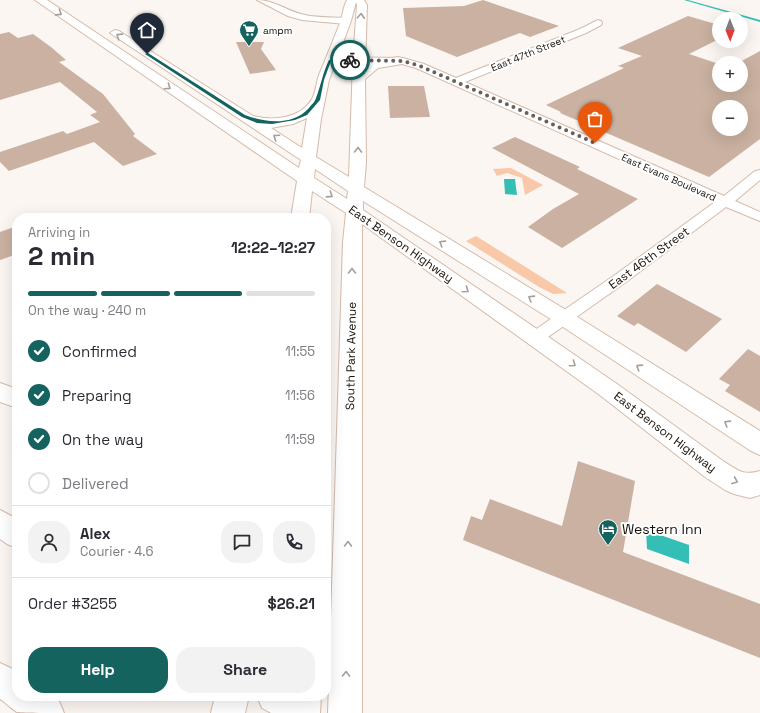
<!DOCTYPE html>
<meta charset="utf-8">
<style>
body{margin:0;font-family:"Space Grotesk",sans-serif;background:#f2f2f3;color:#2b2b33;height:100vh;display:flex;flex-direction:column;font-size:15px;white-space:nowrap}
*{box-sizing:border-box;margin:0}
p{font-size:13px;color:#7c7c81}
.icon{flex:none;width:22px;height:22px;fill:none;stroke:currentColor;stroke-width:2;stroke-linecap:round;stroke-linejoin:round}
.map{position:relative;flex:1;overflow:hidden}
.drawer{position:absolute;left:12px;top:213px;width:319px;height:488px;display:flex;flex-direction:column;background:#fff;border-radius:16px;box-shadow:0 4px 16px #0002}
.drawer>*{flex:none}
.needle{width:26px;rotate:179deg}
.buttons{position:absolute;left:712px;top:12px;display:grid;gap:8px}
.buttons a{display:grid;place-items:center;width:36px;height:36px;border-radius:50%;background:#fff;box-shadow:0 4px 16px #0002;font-size:20px}
.pin{position:absolute;display:grid;place-items:center;width:34px;height:34px;color:#fff;margin:-41px -17px;border-radius:50% 50% 50% 0;rotate:-45deg;box-shadow:0 0 4px #0007}
.pin .icon{rotate:45deg}
.courier{position:absolute;display:grid;place-items:center;width:40px;height:40px;margin:-20px;border:3px solid #14635e;border-radius:50%;background:#fff;color:#222;box-shadow:0 1px 5px #0007}
.overview em{font-style:normal;font-weight:800}
.overview div{display:flex;flex-direction:column-reverse}
.overview{display:flex;align-items:center;justify-content:space-between;height:68px;padding:0 16px}
h1{font-size:26px;font-weight:800;line-height:30px}
.bar{display:grid;grid-template-columns:repeat(4,1fr);gap:6px 4px;align-content:center;height:48px;padding:0 16px}
.bar i{height:5px;border-radius:3px;background:#e1e1e2}
.bar .selected{background:#14635e}
.bar p{grid-column:span 4}
.line{display:flex;align-items:center;gap:10px;padding:0 16px;border-top:1px solid #e1e1e2}
.line div{flex:1}
.round{display:grid;place-items:center;flex:none;width:42px;height:42px;border-radius:16px;background:#f2f2f3}
ol{padding:0 16px;list-style:none}
li{display:flex;align-items:center;gap:12px;height:44px}
li p{margin-inline-start:auto}
li .icon{padding:4px;border-radius:50%;background:#14635e;color:#fff;stroke-width:4}
li:last-child{color:#7c7c81}
li i{width:22px;height:22px;border:2px solid #e1e1e2;border-radius:50%}
.button{display:flex;gap:8px;margin-top:auto;padding:8px 16px}
.button a{flex:1;height:46px;border-radius:16px;background:#14635e;color:#fff;font-size:16px;font-weight:800;line-height:46px;text-align:center}
.button a+a{background:#f2f2f3;color:#2b2b33}
.map>svg:first-child{display:block}
.green{fill:#f8c8a8}
.water{fill:#34bfb6}
.lines{fill:none;stroke-linecap:round;stroke-linejoin:round}
.stream{fill:#34bfb6;fill-rule:evenodd}
.building{fill:#cab1a1;fill-rule:evenodd}
.minor-casing{stroke:#d4bbaa;stroke-width:2}
.secondary-casing{stroke:#d4bbaa;stroke-width:2}
.motorway-casing{stroke:#d4bbaa;stroke-width:2}
.minor{fill:#fff;fill-rule:evenodd}
.secondary{fill:#fff;fill-rule:evenodd}
.motorway{fill:#fff;fill-rule:evenodd}
.oneway{stroke:#a39f9d}
.route{fill:#14635e}
.done{stroke:#67605b;stroke-width:4;stroke-dasharray:0 7.2}
.labels{text-anchor:middle;stroke-width:4;stroke-linejoin:round;paint-order:stroke}
.far-poi-label{font-size:10px;fill:#18100a;stroke:#fff;text-anchor:start}
.far-street-label{font-size:10px;fill:#18100a;stroke:#fff}
.street-label{font-size:12px;fill:#18100a;stroke:#fff}
.near-poi-label{font-size:14px;fill:#18100a;stroke:#fff;text-anchor:start}
</style>
<div class="map">
<svg width="760" height="713" viewBox="0 0 760 713">
<rect width="100%" height="100%" fill="#fbf6f2"/>
<g class="green">
<polygon points="511,168 543,185 525,195 522,178 507,173 497,176 493,169"/>
<polygon points="476,236 567,293 553,294 539,287 466,241"/>
</g>
<g class="water">
<polygon points="504,179 515,179 517,195 505,194"/>
<polygon points="646,530 689,545 689,564 647,549"/>
</g>
<g class="lines">
<polygon class="stream" points="684,0 688,0 760,20 760,22"/>
</g>
<g class="building">
<polygon points="483,0 559,26 530,37 520,33 457,57 406,36 403,8 464,6"/>
<path d="M688,16L719,25V39L689,54L719,64V85H741V63H738L760,51V139L709,177L560,113L561,112L546,105L624,68L618,66L642,56L618,48ZM719,107H741V129H719Z"/>
<polygon points="9,32 18,38 33,34 51,47 66,60 59,62 103,94 135,134 133,136 157,154 123,166 94,142 9,171 0,162 0,152 63,131 67,134 100,122 90,115 97,112 60,82 0,100 0,34"/>
<polygon points="236,42 264,42 261,49 276,70 250,74"/>
<polygon points="388,86 424,86 430,117 390,118"/>
<polygon points="515,137 580,167 577,169 638,199 562,248 528,227 553,209 579,194 492,148"/>
<polygon points="17,226 17,254 0,260 0,232"/>
<polygon points="657,284 722,319 686,352 638,323 634,326 617,316"/>
<polygon points="748,349 760,356 760,412 725,391 730,385 719,379"/>
<polygon points="578,461 635,481 623,552 760,604 760,658 463,540 471,516 482,520 490,499 562,526"/>
</g>
<g class="lines">
<defs>
<g id="minor">
<path d="M257,0C275,0 288,12 305,15C318,18 333,17 346,18L350,21L346,24L302,20L288,16Z"/>
<polygon points="598,20 601,21 602,23 601,25 586,33 465,82 724,196 755,171 760,170 760,180 735,201 760,212 760,221 726,207 626,282 541,342 535,344 529,342 526,338 529,334 615,275 715,202 416,68 402,64 330,63 325,60 330,57 403,58 424,64 456,78 580,29"/>
</g>
<path id="secondary" d="M35,0H47L299,168L301,160L110,33L115,30L119,31L253,116C273,121 300,119 312,99C316,92 316,83 319,75C326,58 333,41 340,23C343,15 343,7 347,0H364L367,5L365,66L370,62L398,57L402,58L404,61L402,64L378,68L365,79L366,163L364,187L571,313L760,431V455L751,451L557,323L363,201V210L617,384L723,461C738,470 742,476 760,471V495L750,498L734,494L725,490L705,477L601,396L362,224V713H328L343,242L346,213L312,191L309,218H291L297,181ZM356,2L357,5L353,60L349,177L316,157L321,119L329,80L351,21ZM307,118L302,148L271,128L293,124ZM315,169L348,191L347,199L314,178Z"/>
<g id="motorway">
<polygon points="0,383 17,389 17,408 0,402"/>
<polygon points="0,510 17,519 17,548 7,544 0,539"/>
<path d="M0,663L17,671V696H52L59,701L64,713C55,713 23,713 17,712C13,710 5,702 0,699Z"/>
<polygon points="215,696 249,696 245,713 211,713"/>
<polygon points="257,696 321,696 320,713 271,713 262,708"/>
</g>
</defs>
<use href="#minor" class="minor-casing"/>
<use href="#secondary" class="secondary-casing"/>
<use href="#motorway" class="motorway-casing"/>
<use href="#minor" class="minor"/>
<use href="#secondary" class="secondary"/>
<use href="#motorway" class="motorway"/>
</g>
<defs><path id="oneway-chevron" d="M-2-3.5L2.5 0L-2 3.5" fill="none" stroke-width="1.6" stroke-linecap="round" stroke-linejoin="round"/></defs>
<g class="oneway">
<use href="#oneway-chevron" transform="translate(59 13) rotate(33)"/>
<use href="#oneway-chevron" transform="translate(361 16) rotate(-87)"/>
<use href="#oneway-chevron" transform="translate(119 36) rotate(-147)"/>
<use href="#oneway-chevron" transform="translate(168 87) rotate(34)"/>
<use href="#oneway-chevron" transform="translate(276 137) rotate(-146)"/>
<use href="#oneway-chevron" transform="translate(358 150) rotate(-89)"/>
<use href="#oneway-chevron" transform="translate(330 195) rotate(33)"/>
<use href="#oneway-chevron" transform="translate(442 243) rotate(-148)"/>
<use href="#oneway-chevron" transform="translate(352 271) rotate(-90)"/>
<use href="#oneway-chevron" transform="translate(466 290) rotate(35)"/>
<use href="#oneway-chevron" transform="translate(531 298) rotate(-148)"/>
<use href="#oneway-chevron" transform="translate(573 364) rotate(35)"/>
<use href="#oneway-chevron" transform="translate(639 367) rotate(-147)"/>
<use href="#oneway-chevron" transform="translate(727 423) rotate(-148)"/>
<use href="#oneway-chevron" transform="translate(735 481) rotate(23)"/>
<use href="#oneway-chevron" transform="translate(348 544) rotate(-89)"/>
<use href="#oneway-chevron" transform="translate(346 674) rotate(-89)"/>
</g>
<path class="route" d="M148,53L245,115C265,123 293,126 309,108C311,105 315,102 316,98C321,85 323,72 329,60H351L331,61L324,80L320,100L307,115L295,120L272,124L257,123L242,117L145,54Z"/>
<g class="lines">
<polyline class="done" points="350,60 403,61 420,66 595,143"/>
</g>
<defs>
<symbol id="supermarket-pin" viewBox="-11 -11 22 30"><path d="M0 17L-7.5 6A9.5 9.5 0 1 1 7.5 6Z" fill="#14635e" stroke="#fff"/><path d="M-6-5.5h2.5l.6 2H6L4.5 2H-2.5L-4.4-4H-6ZM-1.5 3.2a1.3 1.3 0 1 0 .1 0ZM3 3.2a1.3 1.3 0 1 0 .1 0Z" fill="#fff"/></symbol>
<symbol id="hotel-pin" viewBox="-11 -11 22 30"><path d="M0 17L-7.5 6A9.5 9.5 0 1 1 7.5 6Z" fill="#14635e" stroke="#fff"/><path d="M-6-4.5h1.5V1H6V5H4.5V3h-9V5H-6ZM-4 0a1.8 1.8 0 1 1 3.6 0ZM.5 0V-2.5h3Q6-2.5 6 0Z" fill="#fff"/></symbol>
</defs>
<g fill-rule="evenodd">
<use href="#supermarket-pin" x="238" y="19" width="22" height="30"/>
<use href="#hotel-pin" x="597" y="518" width="22" height="30"/>
</g>
<g class="labels">
<g class="far-poi-label">
<text x="263" y="34">ampm</text>
</g>
<g class="far-street-label">
<text transform="translate(528 53) rotate(-22)" y="4">East 47th Street</text>
<text transform="translate(669 177) rotate(24)" y="4">East Evans Boulevard</text>
</g>
<g class="street-label">
<text transform="translate(401 244) rotate(35)" y="4">East Benson Highway</text>
<text transform="translate(649 258) rotate(-36)" y="4">East 46th Street</text>
<text transform="translate(351 356) rotate(-89)" y="4">South Park Avenue</text>
<text transform="translate(665 432) rotate(37)" y="4">East Benson Highway</text>
</g>
<g class="near-poi-label">
<text x="622" y="534">Western Inn</text>
</g>
</g>
</svg>
<div class="buttons">
<a><svg class="needle" viewBox="-14 -14 28 28"><path d="M0-13l5 13h-10z" fill="#e53935"/><path d="M0 13l5-13h-10z" fill="#7c7c81"/></svg></a>
<a>+</a>
<a>−</a>
</div>
<div class="pin" style="left:595px;top:143px;background:#ea580c"><svg class="icon" aria-label="bag" viewBox="0 0 24 24"><path d="M5 8h14l-1 12H6zM9 8a3 3 0 0 1 6 0"/></svg></div>
<div class="pin" style="left:147px;top:54px;background:#1f2937"><svg class="icon" aria-label="home" viewBox="0 0 24 24"><path d="M3 11l9-7 9 7M6 9v11h12V9"/></svg></div>
<div class="courier" style="left:350px;top:60px"><svg class="icon" aria-label="bike" viewBox="0 0 24 24"><circle cx="6" cy="16" r="4"/><circle cx="18" cy="16" r="4"/><path d="M6 16l4-8h5l3 8M10 8l3 8H6M13 5h3"/></svg></div>
<section class="drawer">
<div class="overview"><div><h1>2 min</h1><p>Arriving in</p></div><em>12:22–12:27</em></div>
<div class="bar"><i class="selected"></i><i class="selected"></i><i class="selected"></i><i></i><p>On the way · 240 m</p></div>
<ol>
<li><svg class="icon" aria-label="check" viewBox="0 0 24 24"><path d="M5 12l5 5 9-10"/></svg>Confirmed<p>11:55</p></li>
<li><svg class="icon" aria-label="check" viewBox="0 0 24 24"><path d="M5 12l5 5 9-10"/></svg>Preparing<p>11:56</p></li>
<li><svg class="icon" aria-label="check" viewBox="0 0 24 24"><path d="M5 12l5 5 9-10"/></svg>On the way<p>11:59</p></li>
<li><i></i>Delivered</li>
</ol>
<div class="line" style="height:72px"><a class="round"><svg class="icon" aria-label="person" viewBox="0 0 24 24"><circle cx="12" cy="8" r="4"/><path d="M4 21q1-7 8-7t8 7"/></svg></a><div><b>Alex</b><p>Courier · 4.6</p></div><a class="round"><svg class="icon" aria-label="chat" viewBox="0 0 24 24"><path d="M4 5h16v11H9l-5 4z"/></svg></a><a class="round"><svg class="icon" aria-label="phone" viewBox="0 0 24 24"><path d="M5 4h4l2 5-3 2q2 4 5 5l2-3 5 2v4C11 20 4 13 5 4z"/></svg></a></div>
<div class="line" style="height:52px"><div>Order #3255</div><b>$26.21</b></div>
<div class="button"><a>Help</a><a>Share</a></div>
</section>
</div>
